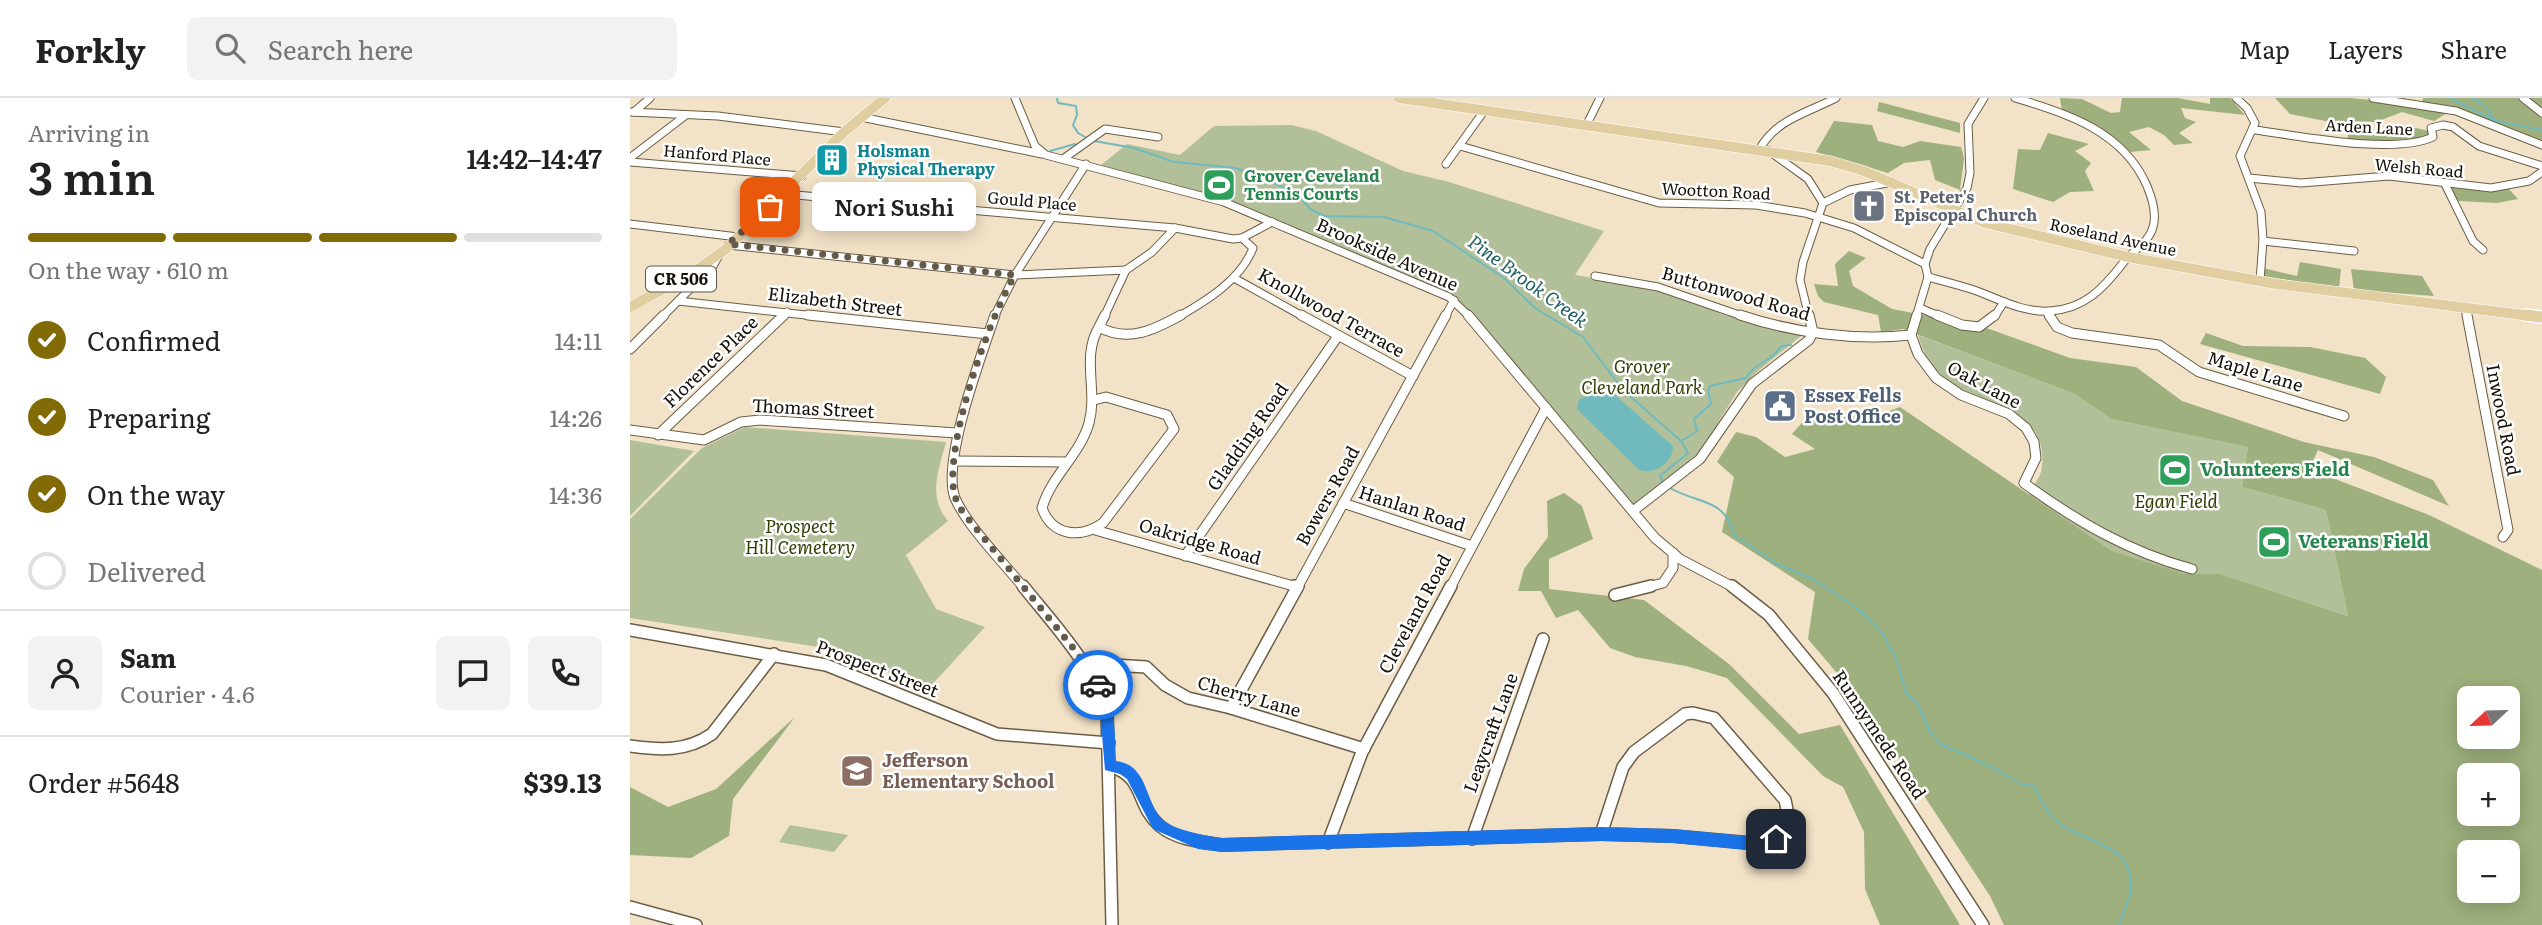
<!DOCTYPE html>
<meta charset="utf-8">
<style>
body{margin:0;font-family:Literata,serif;background:#f2f2f2;color:#222;height:100vh;display:flex;flex-direction:column;font-size:26px;white-space:nowrap}
*{box-sizing:border-box;margin:0}
p{font-size:23px;color:#767676}
.icon{flex:none;width:38px;height:38px;fill:none;stroke:currentColor;stroke-width:2;stroke-linecap:round;stroke-linejoin:round}
.map{position:relative;flex:1;overflow:hidden}
.drawer{display:flex;flex-direction:column;background:#fff;width:630px}
.drawer>*{flex:none}
.needle{width:46px;rotate:248deg}
.fabs{position:absolute;left:1827px;top:588px;display:grid;gap:14px}
.fabs a{display:grid;place-items:center;width:63px;height:63px;border-radius:10px;background:#fff;box-shadow:0 4px 18px #0003;font-size:35px}
.pin{position:absolute;display:grid;place-items:center;width:60px;height:60px;color:#fff;margin:-30px;border-radius:14px;box-shadow:0 4px 10px #0006}
.courier{position:absolute;display:grid;place-items:center;width:70px;height:70px;margin:-35px;border:5px solid #1a73e8;border-radius:50%;background:#fff;color:#222;box-shadow:0 2px 9px #0007}
.bubble{position:absolute;height:49px;border-radius:10px;background:#fff;box-shadow:0 4px 18px #0003;font-size:23px;font-weight:600;line-height:49px;text-align:center}
.head em{font-style:normal;font-weight:600}
.head div{display:flex;flex-direction:column-reverse}
.head{display:flex;align-items:center;justify-content:space-between;height:119px;padding:0 28px}
h1{font-size:46px;font-weight:600;line-height:52px}
.bar{display:grid;grid-template-columns:repeat(4,1fr);gap:10px 7px;align-content:center;height:84px;padding:0 28px}
.bar i{height:9px;border-radius:5px;background:#e0e0e0}
.bar .active{background:#826b06}
.bar p{grid-column:span 4}
.line{display:flex;align-items:center;gap:18px;padding:0 28px;border-top:2px solid #e0e0e0}
.line div{flex:1}
.round{display:grid;place-items:center;flex:none;width:74px;height:74px;border-radius:10px;background:#f2f2f2}
ol{padding:0 28px;list-style:none}
li{display:flex;align-items:center;gap:21px;height:77px}
li p{margin-inline-start:auto}
li .icon{padding:7px;border-radius:50%;background:#826b06;color:#fff;stroke-width:4}
li:last-child{color:#767676}
li i{width:38px;height:38px;border:4px solid #e0e0e0;border-radius:50%}
header{display:flex;align-items:center;gap:42px;box-sizing:border-box;height:98px;padding:0 35px;background:#fff;border-bottom:2px solid #e0e0e0}
header strong{font-size:33px}
nav{display:flex;gap:38px;margin-inline-start:auto;font-size:24px}
.search{width:490px;height:63px;background:#f2f2f2;display:flex;align-items:center;gap:18px;box-sizing:border-box;padding:0 24px;border-radius:10px;color:#767676;font-size:26px}
main{display:flex;flex:1;min-height:0}
.map>svg:first-child{display:block}
.green{fill:#b2c09a}
.forest{fill:#9eb07d;fill-rule:evenodd}
.water{fill:#70babe}
.lines{fill:none;stroke-linecap:round;stroke-linejoin:round}
.stream{stroke:#70babe;stroke-width:2}
.minor-far2-casing{stroke:#6b5d45;stroke-width:9}
.minor-far1-casing{stroke:#6b5d45;stroke-width:11}
.minor-casing{stroke:#6b5d45;stroke-width:14}
.major-far1-casing{stroke:#fff;stroke-width:11}
.major-casing{stroke:#fff;stroke-width:14}
.minor-far2{stroke:#fff;stroke-width:7}
.minor-far1{stroke:#fff;stroke-width:9}
.minor{stroke:#fff;stroke-width:11}
.major-far1{stroke:#e0cda0;stroke-width:10}
.major{stroke:#e0cda0;stroke-width:11}
.route{fill:#1a73e8}
.done{stroke:#635a4a;stroke-width:7;stroke-dasharray:0 12.6}
.labels{text-anchor:middle;stroke-width:5;stroke-linejoin:round;paint-order:stroke}
.far-street-label{font-size:16px;fill:#161007;stroke:#fff}
.far-culture-label{font-size:16px;font-weight:bold;fill:#0d838f;stroke:#fff;text-anchor:start}
.far-leisure-label{font-size:16px;font-weight:bold;fill:#27864d;stroke:#fff;text-anchor:start}
.far-worship-label{font-size:16px;font-weight:bold;fill:#5b616d;stroke:#fff;text-anchor:start}
.shield{fill:#fff;stroke:#5c5851;stroke-width:2}
.shield-label{font-size:16px;font-weight:bold;fill:#161007}
.street-label{font-size:18px;fill:#161007;stroke:#fff}
.park-label{font-size:18px;font-style:italic;fill:#303f02;stroke:#fff}
.service-label{font-size:18px;font-weight:bold;fill:#4e5e75;stroke:#fff;text-anchor:start}
.leisure-label{font-size:18px;font-weight:bold;fill:#27864d;stroke:#fff;text-anchor:start}
.education-label{font-size:18px;font-weight:bold;fill:#785e54;stroke:#fff;text-anchor:start}
.water-label{font-size:19px;font-style:italic;fill:#226064;stroke:#fff}
</style>
<header>
<strong>Forkly</strong>
<div class="search"><svg class="icon" aria-label="search" viewBox="0 0 24 24"><circle cx="10" cy="10" r="6"/><path d="M15 15l6 6"/></svg>Search here</div>
<nav><a>Map</a><a>Layers</a><a>Share</a></nav>
</header>
<main>
<section class="drawer">
<div class="head"><div><h1>3 min</h1><p>Arriving in</p></div><em>14:42–14:47</em></div>
<div class="bar"><i class="active"></i><i class="active"></i><i class="active"></i><i></i><p>On the way · 610 m</p></div>
<ol>
<li><svg class="icon" aria-label="check" viewBox="0 0 24 24"><path d="M5 12l5 5 9-10"/></svg>Confirmed<p>14:11</p></li>
<li><svg class="icon" aria-label="check" viewBox="0 0 24 24"><path d="M5 12l5 5 9-10"/></svg>Preparing<p>14:26</p></li>
<li><svg class="icon" aria-label="check" viewBox="0 0 24 24"><path d="M5 12l5 5 9-10"/></svg>On the way<p>14:36</p></li>
<li><i></i>Delivered</li>
</ol>
<div class="line" style="height:126px"><a class="round"><svg class="icon" aria-label="person" viewBox="0 0 24 24"><circle cx="12" cy="8" r="4"/><path d="M4 21q1-7 8-7t8 7"/></svg></a><div><b>Sam</b><p>Courier · 4.6</p></div><a class="round"><svg class="icon" aria-label="chat" viewBox="0 0 24 24"><path d="M4 5h16v11H9l-5 4z"/></svg></a><a class="round"><svg class="icon" aria-label="phone" viewBox="0 0 24 24"><path d="M5 4h4l2 5-3 2q2 4 5 5l2-3 5 2v4C11 20 4 13 5 4z"/></svg></a></div>
<div class="line" style="height:91px"><div>Order #5648</div><b>$39.13</b></div>
</section>
<div class="map">
<svg width="1912" height="827" viewBox="0 0 1912 827">
<rect width="100%" height="100%" fill="#f2e2c7"/>
<g class="green">
<polygon points="661,27 686,33 773,73 819,84 974,133 945,177 1010,187 1048,198 1094,217 1172,237 1128,273 1107,294 1070,354 1005,408 825,198 590,99 471,67 497,46 550,57 584,28"/>
<path d="M1288,237L1445,296L1481,321L1618,349L1612,389L1696,412L1718,518L1590,476H1554L1515,466L1482,453L1399,397C1403,388 1412,377 1412,368C1418,305 1346,310 1312,278C1299,266 1293,254 1288,237Z"/>
<path d="M115,329L316,344C309,372 297,398 318,423L276,457L306,511L355,529L297,592L208,552L0,520V421L72,350Z"/>
<polygon points="0,342 64,353 1,417 0,417"/>
<polygon points="160,727 218,737 204,754 149,744"/>
</g>
<g class="forest">
<polygon points="1430,0 1452,1 1481,15 1490,14 1492,0 1548,0 1580,6 1580,0 1600,0 1615,17 1551,10 1555,20 1566,24 1549,35 1563,45 1544,47 1534,37 1519,29 1499,34 1521,52 1500,54 1481,38 1432,13"/>
<polygon points="1645,0 1718,0 1792,6 1793,0 1912,0 1912,48 1822,12 1804,23 1772,14 1746,24 1721,23 1721,28 1660,16"/>
<polygon points="1249,4 1330,25 1330,35 1247,13"/>
<polygon points="1204,23 1242,27 1248,43 1273,49 1290,43 1331,49 1334,60 1330,92 1305,82 1300,62 1274,65 1258,75 1186,54"/>
<path d="M1772,27L1799,33L1797,42L1771,44L1718,42L1717,31C1737,36 1753,37 1772,27Z"/>
<polygon points="1418,35 1459,46 1445,53 1461,65 1455,73 1464,93 1440,94 1423,104 1383,91 1388,51 1410,52"/>
<polygon points="1820,90 1879,91 1888,101 1867,105 1827,103"/>
<path d="M1219,153L1236,160L1219,173L1223,188L1262,211L1348,227L1440,260L1506,269L1552,303L1674,344L1744,359L1803,382L1819,408L1688,352L1679,371L1799,417L1912,472V827H1374L1360,798L1235,608L1178,541L1185,494L1092,434L1104,379L1087,364L1106,334L1126,339L1155,359L1185,351L1162,336L1177,319L1246,318L1270,309L1482,453L1554,476H1590L1718,518L1696,412L1612,389L1618,349L1481,321L1445,296L1273,231L1251,234L1248,217L1194,204L1188,198L1184,186L1208,188L1205,166ZM1839,600H1878V639H1839ZM1839,677H1878V716H1839ZM1839,754H1878V793H1839Z"/>
<polygon points="1670,164 1711,171 1709,190 1632,178 1633,170 1667,178"/>
<polygon points="1721,171 1792,178 1804,198 1724,192"/>
<polygon points="1576,235 1613,248 1680,249 1735,260 1756,279 1750,296 1570,246"/>
<polygon points="934,395 952,408 963,441 919,461 919,491 1014,502 1099,566 1169,636 1210,627 1330,827 1250,827 1235,791 1234,734 1213,689 1193,678 1097,580 1056,568 1005,559 980,550 948,512 926,520 911,493 888,493 894,471 918,439 917,403"/>
<polygon points="165,619 103,701 99,738 61,760 0,757 0,689 38,709 86,691"/>
</g>
<path class="water" d="M971,294L985,297L1043,348C1043,365 1025,377 1009,372L947,311L949,301Z"/>
<g class="lines">
<g class="stream">
<polyline points="427,0 428,5 446,8 447,17 443,27 448,35 455,39"/>
<polyline points="1820,0 1866,23 1912,32"/>
<polyline points="1843,0 1857,10 1864,21"/>
<polyline points="464,43 504,50 544,64 606,70 667,95 680,111 694,118 754,119 803,133 874,180 905,210 953,239 993,292 1051,343 1058,355 1030,378 1033,384"/>
<polyline points="420,53 445,46"/>
<path d="M1053,342L1067,333L1064,321L1081,306L1078,292L1080,288L1116,280C1124,265 1143,263 1151,248L1161,247"/>
<path d="M1040,390C1070,407 1094,399 1105,438L1147,466L1183,481L1227,510L1251,533L1267,562L1276,596L1287,604L1299,632L1312,647L1352,664L1391,686L1404,688C1411,702 1418,718 1432,727C1458,745 1500,746 1501,786C1501,800 1493,813 1489,827"/>
</g>
<defs>
<g id="minor-far2">
<polyline points="385,0 405,48 416,57 594,104 819,199 840,219"/>
<polyline points="1606,0 1617,10 1625,25 1610,58 1631,114 1633,142 1630,183"/>
<polyline points="1743,0 1826,13 1912,47"/>
<polyline points="1893,0 1912,15"/>
<polyline points="0,14 88,18 214,34"/>
<polyline points="4,14 20,0"/>
<polyline points="231,19 412,56"/>
<polyline points="956,28 970,0"/>
<path d="M1625,32C1670,38 1763,57 1803,39L1801,30L1813,27L1823,29L1849,48L1912,68"/>
<polyline points="830,48 1029,105 1126,107 1175,115 1224,130 1295,166"/>
<path d="M1129,52C1146,21 1177,15 1206,0"/>
<polyline points="1139,53 1178,81 1193,105 1173,164 1170,182 1179,219"/>
<polyline points="0,60 56,17"/>
<polyline points="433,61 475,31 528,39"/>
<polyline points="0,64 172,78"/>
<polyline points="816,66 854,13"/>
<polyline points="1619,80 1671,85 1759,78 1861,90 1899,83 1912,74"/>
<polyline points="1815,86 1843,143 1853,152"/>
<polyline points="154,96 545,130 603,141 612,140 642,124"/>
<polyline points="1193,105 1220,92 1262,84"/>
<polyline points="0,126 108,139"/>
<polyline points="1633,143 1724,153"/>
<polyline points="98,147 385,177 496,172"/>
<polyline points="965,178 1028,189 1115,219"/>
<path d="M1298,179C1313,183 1329,187 1344,192C1369,201 1393,215 1420,213C1454,211 1473,191 1493,165C1502,153 1519,145 1523,129C1527,116 1522,100 1517,88C1494,34 1437,15 1385,0"/>
<polyline points="604,180 674,219"/>
<polyline points="48,203 194,219"/>
<polyline points="1835,209 1837,219"/>
<polyline points="1290,210 1311,219"/>
<polyline points="1418,213 1420,219"/>
<polyline points="32,219 83,168 89,157"/>
<polyline points="152,219 157,214"/>
<polyline points="364,219 385,177 456,66"/>
<polyline points="474,219 496,172 522,154 545,130"/>
<path d="M548,219C576,203 611,182 623,150L612,140"/>
<polyline points="815,219 824,202"/>
<polyline points="1286,219 1298,179 1295,166 1300,151 1337,90 1340,75 1338,26 1354,0"/>
<polyline points="1364,219 1374,204"/>
</g>
<g id="minor-far1">
<polyline points="178,217 358,236"/>
<path d="M365,217C352,256 311,364 325,400C337,428 374,465 394,490"/>
<path d="M475,217L469,229C498,245 524,232 551,217"/>
<polyline points="671,217 783,278"/>
<polyline points="838,217 1025,440 1050,461 1105,490"/>
<path d="M1110,217C1164,235 1225,243 1281,237"/>
<path d="M1287,217L1281,237L1288,256L1306,280L1331,297L1379,316L1396,330L1404,344L1406,360L1394,385C1446,423 1499,454 1562,471"/>
<polyline points="1307,217 1332,227 1349,229 1365,217"/>
<polyline points="1419,217 1427,229 1442,235 1529,247 1569,274 1714,318"/>
<polyline points="1837,217 1878,432 1873,439"/>
<polyline points="0,251 34,217"/>
<path d="M464,302L476,299L537,317L544,331L473,425C450,441 422,438 412,410C421,378 450,357 459,325C468,292 451,259 469,229"/>
<polyline points="0,332 74,342 111,324 130,322 327,335"/>
<polyline points="28,337 154,217"/>
<polyline points="324,363 436,364"/>
<polyline points="713,405 842,448"/>
<polyline points="1003,413 1070,361 1122,286 1179,242 1183,234 1179,217"/>
<polyline points="465,432 667,489"/>
<polyline points="555,458 708,238"/>
<polyline points="667,490 816,217"/>
<polyline points="820,490 916,310"/>
<polyline points="1014,490 1033,485 1043,470 1043,455"/>
</g>
<g id="minor">
<path d="M393,488C425,528 460,564 477,613L482,827"/>
<polyline points="664,488 667,489"/>
<polyline points="1102,488 1139,517 1203,595 1353,827"/>
<polyline points="985,497 1021,488"/>
<polyline points="0,532 196,567 367,636 479,645"/>
<polyline points="463,577 483,567 516,569 535,587 558,600 601,610 734,651"/>
<polyline points="601,610 668,488"/>
<path d="M1063,615L1084,620L1155,702C1161,724 1155,738 1133,746L1043,738L971,736L993,669L1004,654L1055,616Z"/>
<path d="M0,648C30,652 56,654 82,636L144,556"/>
<path d="M479,668C516,678 505,707 530,728C547,742 571,744 592,747L971,736"/>
<polyline points="842,741 913,541"/>
<polyline points="698,745 732,654 821,488"/>
<polyline points="0,809 66,827"/>
</g>
<g id="major-far1">
<polyline points="769,0 1200,63 1234,73 1355,125 1498,159 1646,186 1909,219"/>
<polyline points="0,209 62,175 96,151 214,34 255,0"/>
</g>
<polyline id="major" points="1895,217 1912,219"/>
</defs>
<use href="#minor-far2" class="minor-far2-casing"/>
<use href="#minor-far1" class="minor-far1-casing"/>
<use href="#minor" class="minor-casing"/>
<use href="#major-far1" class="major-far1-casing"/>
<use href="#major" class="major-casing"/>
<use href="#minor-far2" class="minor-far2"/>
<use href="#minor-far1" class="minor-far1"/>
<use href="#minor" class="minor"/>
<use href="#major-far1" class="major-far1"/>
<use href="#major" class="major"/>
</g>
<path class="route" d="M468,581C486,590 485,644 486,663C519,667 514,704 533,722C544,732 576,738 592,740L971,729L1043,731L1126,739L1146,734L1153,741L1151,746L1126,753L1043,745L971,743L592,754L568,751L523,731L497,681L490,676L475,672L470,613L462,587Z"/>
<g class="lines">
<path class="done" d="M140,109L98,146L385,177C359,220 315,345 324,394C325,401 329,407 332,413L448,556L468,587"/>
</g>
<defs>
<symbol id="building-square" viewBox="-11 -11 22 22"><rect x="-9" y="-9" width="18" height="18" rx="4" fill="#0f9aa8" stroke="#fff"/><path d="M-4-6H4V6H1V3H-1V6H-4ZM-2.5-4.3h1.7v1.8h-1.7ZM.8-4.3h1.7v1.8H.8ZM-2.5-1h1.7V.8h-1.7ZM.8-1h1.7V.8H.8Z" fill="#fff"/></symbol>
<symbol id="stadium-square" viewBox="-11 -11 22 22"><rect x="-9" y="-9" width="18" height="18" rx="4" fill="#2e9e5b" stroke="#fff"/><path d="M0-5a6.5 5 0 1 0 0 10a6.5 5 0 1 0 0-10ZM-3.5-1.8h7v3.6h-7Z" fill="#fff"/></symbol>
<symbol id="church-square" viewBox="-11 -11 22 22"><rect x="-9" y="-9" width="18" height="18" rx="4" fill="#6b7280" stroke="#fff"/><path d="M-1.2-6h2.4v3.5h3.3v2.4h-3.3V6h-2.4V-.1h-3.3v-2.4h3.3Z" fill="#fff"/></symbol>
<symbol id="civic-square" viewBox="-11 -11 22 22"><rect x="-9" y="-9" width="18" height="18" rx="4" fill="#5c6f8a" stroke="#fff"/><path d="M-.6-6.5H3V-4.5H.6V-3L4-1V1h2V6H-6V1h2V-1L-.6-3ZM-1.2 2.5V6h2.4V2.5Z" fill="#fff"/></symbol>
<symbol id="school-square" viewBox="-11 -11 22 22"><rect x="-9" y="-9" width="18" height="18" rx="4" fill="#8d6e63" stroke="#fff"/><path d="M0-5L7-2L0 1L-7-2ZM-4 1L0 2.5L4 1V4Q0 6-4 4Z" fill="#fff"/></symbol>
</defs>
<g fill-rule="evenodd">
<use href="#building-square" x="183" y="43" width="38" height="38"/>
<use href="#stadium-square" x="570" y="68" width="38" height="38"/>
<use href="#church-square" x="1220" y="89" width="38" height="38"/>
<use href="#civic-square" x="1131" y="289" width="38" height="38"/>
<use href="#stadium-square" x="1526" y="353" width="38" height="38"/>
<use href="#stadium-square" x="1625" y="425" width="38" height="38"/>
<use href="#school-square" x="208" y="654" width="38" height="38"/>
</g>
<g class="labels">
<g class="far-street-label">
<text transform="translate(1739 29) rotate(3)" y="6">Arden Lane</text>
<text transform="translate(87 57) rotate(5)" y="6">Hanford Place</text>
<text transform="translate(1789 70) rotate(5)" y="6">Welsh Road</text>
<text transform="translate(1086 93) rotate(3)" y="6">Wootton Road</text>
<text transform="translate(402 103) rotate(5)" y="6">Gould Place</text>
<text transform="translate(1483 139) rotate(12)" y="6">Roseland Avenue</text>
</g>
<g class="far-culture-label">
<text x="227" y="59">Holsman<tspan x="227" dy="18">Physical Therapy</tspan></text>
</g>
<g class="far-leisure-label">
<text x="614" y="84">Grover Ceveland<tspan x="614" dy="18">Tennis Courts</tspan></text>
</g>
<g class="far-worship-label">
<text x="1264" y="105">St. Peter's<tspan x="1264" dy="18">Episcopal Church</tspan></text>
</g>
<rect class="shield" x="16" y="168.5" width="70" height="25" rx="5"/>
<g class="shield-label">
<text x="51" y="187">CR 506</text>
</g>
<g class="street-label">
<text transform="translate(757 157) rotate(24)" y="6">Brookside Avenue</text>
<text transform="translate(1106 196) rotate(16)" y="6">Buttonwood Road</text>
<text transform="translate(205 204) rotate(7)" y="6">Elizabeth Street</text>
<text transform="translate(701 215) rotate(29)" y="6">Knollwood Terrace</text>
<text transform="translate(81 264) rotate(-44)" y="6">Florence Place</text>
<text transform="translate(1625 274) rotate(17)" y="6">Maple Lane</text>
<text transform="translate(1354 287) rotate(28)" y="6">Oak Lane</text>
<text transform="translate(183 311) rotate(3)" y="6">Thomas Street</text>
<text transform="translate(1873 322) rotate(79)" y="6">Inwood Road</text>
<text transform="translate(618 339) rotate(-55)" y="6">Gladding Road</text>
<text transform="translate(698 398) rotate(-61)" y="6">Bowers Road</text>
<text transform="translate(782 411) rotate(18)" y="6">Hanlan Road</text>
<text transform="translate(570 444) rotate(16)" y="6">Oakridge Road</text>
<text transform="translate(785 516) rotate(-62)" y="6">Cleveland Road</text>
<text transform="translate(247 571) rotate(21)" y="6">Prospect Street</text>
<text transform="translate(619 599) rotate(16)" y="6">Cherry Lane</text>
<text transform="translate(861 635) rotate(-70)" y="6">Leaycraft Lane</text>
<text transform="translate(1249 637) rotate(56)" y="6">Runnymede Road</text>
</g>
<g class="park-label">
<text x="1012" y="275">Grover<tspan x="1012" dy="21">Cleveland Park</tspan></text>
<text x="1546" y="410">Egan Field</text>
<text x="170" y="435">Prospect<tspan x="170" dy="21">Hill Cemetery</tspan></text>
</g>
<g class="service-label">
<text x="1174" y="304">Essex Fells<tspan x="1174" dy="21">Post Office</tspan></text>
</g>
<g class="leisure-label">
<text x="1570" y="378">Volunteers Field</text>
<text x="1668" y="450">Veterans Field</text>
</g>
<g class="education-label">
<text x="252" y="669">Jefferson<tspan x="252" dy="21">Elementary School</tspan></text>
</g>
<g class="water-label">
<text transform="translate(898 183) rotate(36)" y="7">Pine Brook Creek</text>
</g>
</g>
</svg>
<div class="fabs">
<a><svg class="needle" viewBox="-14 -14 28 28"><path d="M0-13l5 13h-10z" fill="#e53935"/><path d="M0 13l5-13h-10z" fill="#767676"/></svg></a>
<a>+</a>
<a>−</a>
</div>
<div class="pin" style="left:140px;top:109px;background:#ea580c"><svg class="icon" aria-label="bag" viewBox="0 0 24 24"><path d="M5 8h14l-1 12H6zM9 8a3 3 0 0 1 6 0"/></svg></div>
<div class="pin" style="left:1146px;top:741px;background:#1f2937"><svg class="icon" aria-label="home" viewBox="0 0 24 24"><path d="M3 11l9-7 9 7M6 9v11h12V9"/></svg></div>
<div class="courier" style="left:468px;top:587px"><svg class="icon" aria-label="car" viewBox="0 0 24 24"><path d="M5 17H2v-5l4-1 3-4h7l3 4 3 1v5h-3M9 17h6M6 11h13"/><circle cx="7" cy="17" r="2"/><circle cx="17" cy="17" r="2"/></svg></div>
<div class="bubble" style="left:182px;top:84px;width:164px">Nori Sushi</div>
</div>
</main>
